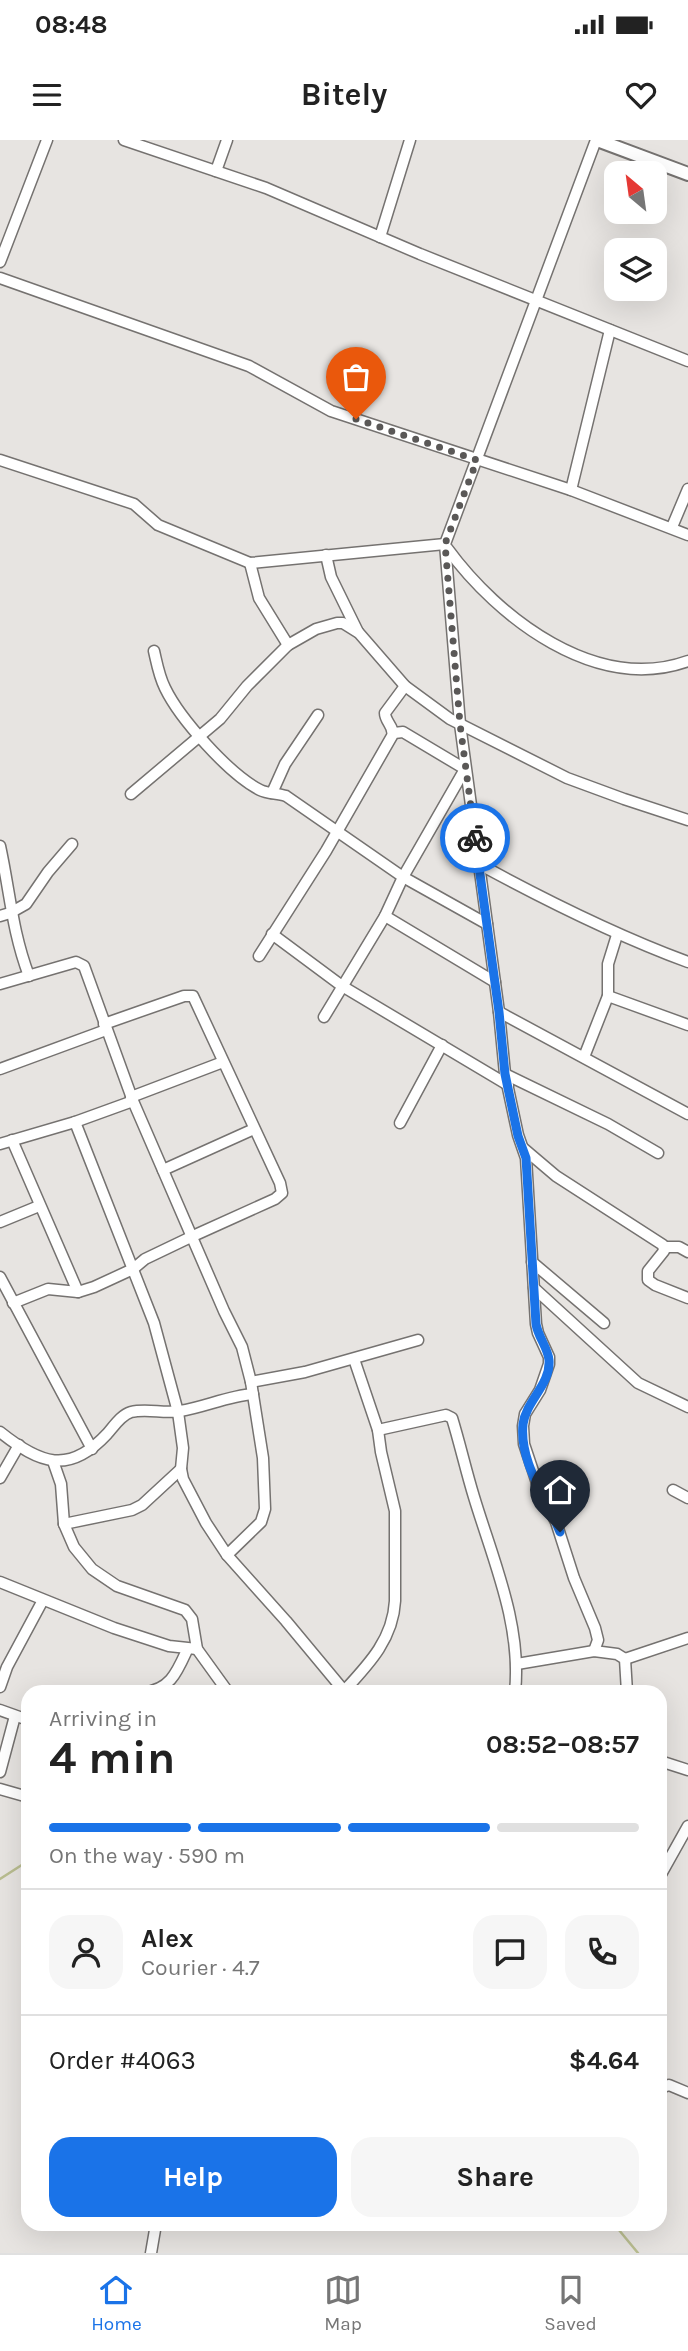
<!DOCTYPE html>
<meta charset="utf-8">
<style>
body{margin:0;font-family:Karla,sans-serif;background:#f6f6f6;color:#222;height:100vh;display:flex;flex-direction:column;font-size:26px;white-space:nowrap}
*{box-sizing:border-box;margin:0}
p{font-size:23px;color:#767676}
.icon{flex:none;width:38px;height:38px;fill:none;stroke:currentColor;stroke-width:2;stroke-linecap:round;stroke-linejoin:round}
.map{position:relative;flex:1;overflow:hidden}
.panel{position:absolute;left:21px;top:1545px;width:646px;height:546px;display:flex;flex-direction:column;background:#fff;border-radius:21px;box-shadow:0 7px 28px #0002}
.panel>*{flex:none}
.needle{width:46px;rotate:331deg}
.fabs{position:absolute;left:604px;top:21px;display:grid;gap:14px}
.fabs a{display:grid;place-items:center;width:63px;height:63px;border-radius:14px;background:#fff;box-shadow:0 7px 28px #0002;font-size:35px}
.pin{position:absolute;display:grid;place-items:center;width:60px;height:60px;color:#fff;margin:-72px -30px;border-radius:50% 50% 50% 0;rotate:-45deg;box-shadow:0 0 7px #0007}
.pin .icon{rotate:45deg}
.courier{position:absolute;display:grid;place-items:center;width:70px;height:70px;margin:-35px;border:5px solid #1a73e8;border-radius:50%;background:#fff;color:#222;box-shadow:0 2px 9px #0007}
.summary em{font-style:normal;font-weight:700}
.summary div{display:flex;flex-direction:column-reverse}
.summary{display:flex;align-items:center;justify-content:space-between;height:119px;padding:0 28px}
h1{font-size:46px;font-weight:700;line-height:52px}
.bar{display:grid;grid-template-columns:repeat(4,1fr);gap:10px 7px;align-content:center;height:84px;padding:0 28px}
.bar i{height:9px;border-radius:5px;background:#e0e0e0}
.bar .active{background:#1a73e8}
.bar p{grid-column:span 4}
.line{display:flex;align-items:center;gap:18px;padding:0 28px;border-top:2px solid #e0e0e0}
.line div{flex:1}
.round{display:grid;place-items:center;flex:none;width:74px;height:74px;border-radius:21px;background:#f6f6f6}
.cta{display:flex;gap:14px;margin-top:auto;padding:14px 28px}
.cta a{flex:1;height:80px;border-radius:21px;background:#1a73e8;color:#fff;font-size:28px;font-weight:700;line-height:80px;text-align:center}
.cta a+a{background:#f6f6f6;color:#222}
.status{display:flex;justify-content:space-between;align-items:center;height:49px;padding:0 35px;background:#fff;direction:ltr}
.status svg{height:19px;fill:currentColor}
header{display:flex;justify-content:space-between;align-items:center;height:91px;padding:0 28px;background:#fff;font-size:32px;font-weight:700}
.dock{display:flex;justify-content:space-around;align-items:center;height:98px;border-top:2px solid #e0e0e0;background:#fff;font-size:19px;color:#767676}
.dock a{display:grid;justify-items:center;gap:4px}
.dock .active{color:#1a73e8}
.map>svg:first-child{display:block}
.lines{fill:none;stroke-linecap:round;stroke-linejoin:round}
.stream{stroke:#b9bd90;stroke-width:2.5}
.minor-casing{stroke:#757270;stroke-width:13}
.tertiary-casing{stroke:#757270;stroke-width:16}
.minor{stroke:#fff;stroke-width:10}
.tertiary{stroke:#fff;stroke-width:12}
.done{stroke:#5a5857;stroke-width:7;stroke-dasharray:0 12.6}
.route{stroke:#1a73e8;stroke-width:9}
</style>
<div class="status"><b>08:48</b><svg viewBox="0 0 49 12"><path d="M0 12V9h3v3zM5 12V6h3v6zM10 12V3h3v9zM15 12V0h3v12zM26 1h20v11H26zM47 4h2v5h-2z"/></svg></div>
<header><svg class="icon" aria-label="menu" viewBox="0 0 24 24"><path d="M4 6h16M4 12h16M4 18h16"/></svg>Bitely<svg class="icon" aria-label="heart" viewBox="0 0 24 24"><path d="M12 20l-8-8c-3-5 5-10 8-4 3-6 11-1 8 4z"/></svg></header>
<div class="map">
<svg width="688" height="2113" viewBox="0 0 688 2113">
<rect width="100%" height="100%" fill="#e7e4e1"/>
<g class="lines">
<g class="stream">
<polyline points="0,1739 28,1721"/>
<polyline points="614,2084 638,2113"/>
</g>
<defs>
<g id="minor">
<polyline points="124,0 266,48 420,114 688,221"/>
<polyline points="216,31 227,0"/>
<polyline points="380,97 410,0"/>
<polyline points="0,122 47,0"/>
<polyline points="0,138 249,226 331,271 571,350 688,395"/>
<polyline points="0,320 134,364 158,385 250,423 445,404"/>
<polyline points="571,350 610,190"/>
<polyline points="672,387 688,349"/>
<path d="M447,408C498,478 596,554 688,521"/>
<polyline points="326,415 331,437 358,492"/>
<polyline points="250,423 259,458 288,505"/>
<path d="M154,511C157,524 159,536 165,548C180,579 229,634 260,650C268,654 277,653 286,656L403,737L487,784"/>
<polyline points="272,653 285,624 318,575"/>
<polyline points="131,654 220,579 247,546 288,505 316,489 337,483 343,483 359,493 405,546 450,579 567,638 624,659 688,680"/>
<path d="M0,706C10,752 12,791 29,836"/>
<path d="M479,724C547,761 615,795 688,822"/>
<polyline points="0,776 10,773 26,764 48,732 72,704"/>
<polyline points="385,776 495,842"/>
<polyline points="272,794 342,846 508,945"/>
<path d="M259,816L326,711L392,596C395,587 385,582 385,573L405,546"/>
<polyline points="0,844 76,822 84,826 133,961 224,1171 242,1207 251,1242 263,1318 265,1369 261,1382 227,1415"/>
<polyline points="608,856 688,885"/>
<polyline points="499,872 688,974"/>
<polyline points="324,877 385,776 403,737 465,629 403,592 394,593"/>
<polyline points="584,917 608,856 608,824 617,795"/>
<polyline points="0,929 106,890"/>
<polyline points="505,934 608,984 658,1013"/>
<polyline points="131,957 223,922"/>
<polyline points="75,982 154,1183 178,1272 183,1308 181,1329 183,1339 206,1383 227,1415 286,1481 345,1552"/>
<polyline points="400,983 442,905"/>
<polyline points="12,1000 78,1152"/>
<polyline points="0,1004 75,982 133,961"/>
<polyline points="523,1008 556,1036 663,1105 664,1111 648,1131 648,1140 655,1145 688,1158"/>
<polyline points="163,1030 254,989"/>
<polyline points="0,1082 39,1066"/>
<polyline points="665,1107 679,1107 688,1112"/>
<polyline points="532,1122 604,1183"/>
<polyline points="0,1137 92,1309"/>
<polyline points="534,1148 638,1243 688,1267"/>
<polyline points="13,1163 48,1149 78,1152 94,1147 133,1129 145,1119 193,1096 275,1059 282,1053 280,1043 193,856 184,856 104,884"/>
<polyline points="251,1242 305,1232 418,1200"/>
<path d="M378,1290L446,1275L452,1278C460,1304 466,1331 474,1357C493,1420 522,1485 515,1552"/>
<path d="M0,1292C40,1324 69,1335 107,1294C114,1286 121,1275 131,1272C147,1268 164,1274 180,1271C205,1267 228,1256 253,1254"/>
<polyline points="53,1321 61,1344 64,1384 74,1407 92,1429 117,1446 185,1470 192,1479 197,1509 228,1552"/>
<polyline points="0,1338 19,1305"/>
<polyline points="673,1350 688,1358"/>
<polyline points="64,1384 132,1370 142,1365 181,1329"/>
<polyline points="0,1442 114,1488 169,1506 197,1509"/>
<polyline points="594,1511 598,1500 595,1488 574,1438 556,1382 539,1349 524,1304 523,1286 525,1274 540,1250 549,1224 549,1217 538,1193 536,1184 526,1018 518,995 505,934 499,872 460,584 445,404 596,0"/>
<polyline points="625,1519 688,1498"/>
<polyline points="517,1524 594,1511 617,1514 625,1519 627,1552"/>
<polyline points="0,1547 7,1527 43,1460"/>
<path d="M344,1551C369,1524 393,1499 395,1461V1371L381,1312L378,1290L354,1219"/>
<path d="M144,1552C170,1550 177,1532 187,1510"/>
<polyline points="0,1570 28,1580"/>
<polyline points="660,1621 688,1630"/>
<polyline points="0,1632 15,1576"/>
<polyline points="0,1649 28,1657"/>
<polyline points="660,1736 688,1686"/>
<polyline points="660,1948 669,1945 688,1953"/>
<polyline points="151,2113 156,2084"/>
</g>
<polyline id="tertiary" points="597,0 688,34"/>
</defs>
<use href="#minor" class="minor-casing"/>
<use href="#tertiary" class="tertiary-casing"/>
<use href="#minor" class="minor"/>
<use href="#tertiary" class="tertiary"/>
</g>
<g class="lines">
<polyline class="done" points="356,279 477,320 445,404 460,584 475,698"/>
<path class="route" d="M475,698L499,872L505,934L518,996L526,1018L536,1184C538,1197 548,1208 549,1220C551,1244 526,1261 523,1284C519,1323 547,1358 560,1392"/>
</g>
</svg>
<div class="fabs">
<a><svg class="needle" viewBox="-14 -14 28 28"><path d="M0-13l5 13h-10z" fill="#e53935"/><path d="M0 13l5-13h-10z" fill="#767676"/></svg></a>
<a><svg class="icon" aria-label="layers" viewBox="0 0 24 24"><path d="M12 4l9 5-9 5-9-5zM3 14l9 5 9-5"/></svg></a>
</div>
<div class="pin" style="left:356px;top:279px;background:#ea580c"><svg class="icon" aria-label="bag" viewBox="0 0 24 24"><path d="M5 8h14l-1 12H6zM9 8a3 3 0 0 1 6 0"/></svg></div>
<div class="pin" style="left:560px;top:1392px;background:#1f2937"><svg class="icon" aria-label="home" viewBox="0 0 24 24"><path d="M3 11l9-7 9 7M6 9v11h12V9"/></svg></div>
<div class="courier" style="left:475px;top:698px"><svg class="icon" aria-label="bike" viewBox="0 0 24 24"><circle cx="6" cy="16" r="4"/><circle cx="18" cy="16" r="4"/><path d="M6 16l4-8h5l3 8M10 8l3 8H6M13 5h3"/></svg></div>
<section class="panel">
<div class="summary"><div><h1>4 min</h1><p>Arriving in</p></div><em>08:52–08:57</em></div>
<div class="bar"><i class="active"></i><i class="active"></i><i class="active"></i><i></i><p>On the way · 590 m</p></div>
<div class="line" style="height:126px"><a class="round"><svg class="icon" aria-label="person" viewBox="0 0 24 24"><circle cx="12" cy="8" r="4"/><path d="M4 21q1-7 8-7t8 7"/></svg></a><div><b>Alex</b><p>Courier · 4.7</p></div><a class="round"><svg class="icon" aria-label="chat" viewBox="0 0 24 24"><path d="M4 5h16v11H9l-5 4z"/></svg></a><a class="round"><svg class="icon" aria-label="phone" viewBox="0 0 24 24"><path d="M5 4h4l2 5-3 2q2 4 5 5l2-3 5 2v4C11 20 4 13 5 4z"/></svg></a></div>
<div class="line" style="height:91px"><div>Order #4063</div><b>$4.64</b></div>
<div class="cta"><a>Help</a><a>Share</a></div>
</section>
</div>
<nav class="dock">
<a class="active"><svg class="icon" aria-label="home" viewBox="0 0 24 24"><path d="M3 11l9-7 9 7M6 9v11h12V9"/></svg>Home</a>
<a><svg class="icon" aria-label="map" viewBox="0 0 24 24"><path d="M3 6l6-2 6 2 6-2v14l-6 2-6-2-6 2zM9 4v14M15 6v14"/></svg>Map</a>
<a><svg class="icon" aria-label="saved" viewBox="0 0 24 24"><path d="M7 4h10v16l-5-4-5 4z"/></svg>Saved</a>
</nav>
